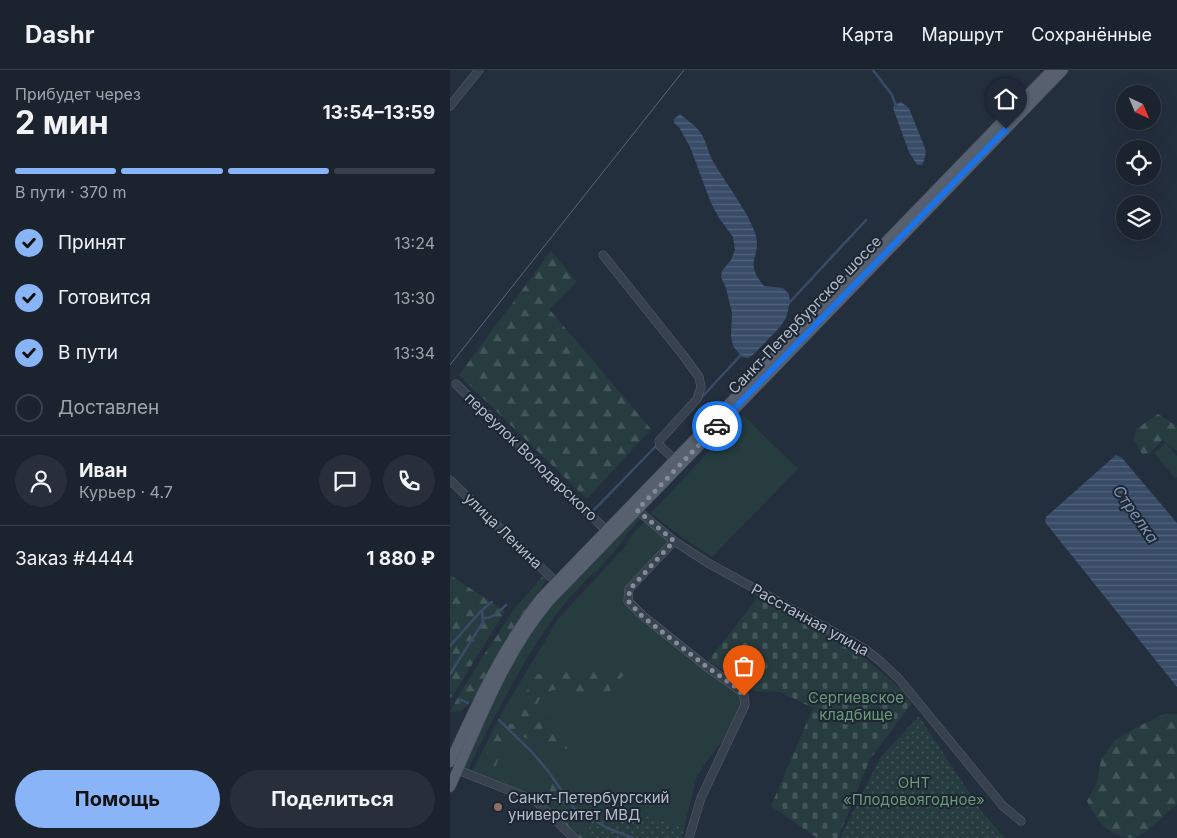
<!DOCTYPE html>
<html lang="ru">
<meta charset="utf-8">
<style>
body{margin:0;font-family:Inter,sans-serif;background:#282f3a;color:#f1f3f6;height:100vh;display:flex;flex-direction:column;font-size:19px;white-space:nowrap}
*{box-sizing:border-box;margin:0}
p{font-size:16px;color:#a0a4aa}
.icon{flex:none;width:28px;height:28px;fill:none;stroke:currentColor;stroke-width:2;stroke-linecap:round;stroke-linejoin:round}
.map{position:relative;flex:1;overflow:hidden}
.side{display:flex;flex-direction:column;background:#1b232e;width:450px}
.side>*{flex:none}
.needle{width:32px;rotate:136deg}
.tools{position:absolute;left:666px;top:15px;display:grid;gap:10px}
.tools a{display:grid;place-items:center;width:45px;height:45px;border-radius:50%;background:#1b232e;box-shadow:0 5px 20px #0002,0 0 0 1px #39404a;font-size:25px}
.pin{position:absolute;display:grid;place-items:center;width:42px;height:42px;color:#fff;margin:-51px -21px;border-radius:50% 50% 50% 0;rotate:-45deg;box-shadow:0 0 5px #0007}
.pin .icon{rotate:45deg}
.courier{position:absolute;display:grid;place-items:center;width:50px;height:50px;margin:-25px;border:4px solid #1a73e8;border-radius:50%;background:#fff;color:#222;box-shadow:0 1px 6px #0007}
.headline em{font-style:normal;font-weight:700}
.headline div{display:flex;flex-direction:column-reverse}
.headline{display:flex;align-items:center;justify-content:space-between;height:85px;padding:0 15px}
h1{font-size:32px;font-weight:700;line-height:38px}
.bar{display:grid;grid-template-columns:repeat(4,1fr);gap:8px 5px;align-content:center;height:60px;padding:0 15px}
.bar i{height:6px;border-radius:4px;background:#39404a}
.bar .selected{background:#8ab4f8}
.bar p{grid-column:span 4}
.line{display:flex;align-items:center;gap:12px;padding:0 15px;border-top:1px solid #39404a}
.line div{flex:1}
.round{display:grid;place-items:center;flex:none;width:52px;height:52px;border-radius:26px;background:#282f3a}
ol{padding:0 15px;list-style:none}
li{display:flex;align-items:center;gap:15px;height:55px}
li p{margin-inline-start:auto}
li .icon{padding:5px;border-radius:50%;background:#8ab4f8;color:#111;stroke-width:4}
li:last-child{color:#a0a4aa}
li i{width:28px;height:28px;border:2px solid #39404a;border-radius:50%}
.action{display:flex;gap:10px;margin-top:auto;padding:10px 15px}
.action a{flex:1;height:58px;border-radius:30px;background:#8ab4f8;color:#111;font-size:20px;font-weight:700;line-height:58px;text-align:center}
.action a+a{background:#282f3a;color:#f1f3f6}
header{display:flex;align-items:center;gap:30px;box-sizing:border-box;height:70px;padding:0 25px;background:#1b232e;border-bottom:1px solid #39404a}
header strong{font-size:24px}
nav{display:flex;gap:28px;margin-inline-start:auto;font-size:18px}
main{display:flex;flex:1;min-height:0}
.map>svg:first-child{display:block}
.grass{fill:#263c3f;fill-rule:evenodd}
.forest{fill:url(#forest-firs)}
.cemetery{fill:url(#cemetery-stones)}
.park{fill:url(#park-dots)}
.water{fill:url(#water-rules)}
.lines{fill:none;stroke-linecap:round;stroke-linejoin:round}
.stream{stroke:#394c67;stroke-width:2.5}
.minor-casing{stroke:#565f6c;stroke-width:9}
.major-casing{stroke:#414a57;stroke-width:11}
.minor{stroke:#38414e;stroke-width:8}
.major{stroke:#56606e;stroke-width:10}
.tram{stroke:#5a6575;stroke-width:1}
.done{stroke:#828b98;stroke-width:5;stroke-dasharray:0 9}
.route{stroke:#1a73e8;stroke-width:6}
.education-dot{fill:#8d6e63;stroke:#1d2633;stroke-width:2}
.labels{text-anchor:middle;stroke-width:4;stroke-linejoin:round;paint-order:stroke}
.street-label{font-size:15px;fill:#b4bcc9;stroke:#1d2633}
.park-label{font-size:15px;fill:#6b9a76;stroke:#1d2633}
.poi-label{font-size:15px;fill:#b4bcc9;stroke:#1d2633;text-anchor:start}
.water-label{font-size:16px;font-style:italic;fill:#7c92b1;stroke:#1d2633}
</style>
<header>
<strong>Dashr</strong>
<nav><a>Карта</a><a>Маршрут</a><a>Сохранённые</a></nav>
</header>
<main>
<section class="side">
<div class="headline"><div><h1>2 мин</h1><p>Прибудет через</p></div><em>13:54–13:59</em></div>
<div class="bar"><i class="selected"></i><i class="selected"></i><i class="selected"></i><i></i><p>В пути · 370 m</p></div>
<ol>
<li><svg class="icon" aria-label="check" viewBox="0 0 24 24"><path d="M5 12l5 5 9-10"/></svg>Принят<p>13:24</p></li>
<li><svg class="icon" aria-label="check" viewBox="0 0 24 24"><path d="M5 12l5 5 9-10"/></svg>Готовится<p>13:30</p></li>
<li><svg class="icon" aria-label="check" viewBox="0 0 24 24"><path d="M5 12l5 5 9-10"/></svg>В пути<p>13:34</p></li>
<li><i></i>Доставлен</li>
</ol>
<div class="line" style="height:90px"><a class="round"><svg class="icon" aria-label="person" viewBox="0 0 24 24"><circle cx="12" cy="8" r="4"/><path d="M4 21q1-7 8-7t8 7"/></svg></a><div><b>Иван</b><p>Курьер · 4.7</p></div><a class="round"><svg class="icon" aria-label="chat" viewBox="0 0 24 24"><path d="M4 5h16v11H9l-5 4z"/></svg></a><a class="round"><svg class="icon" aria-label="phone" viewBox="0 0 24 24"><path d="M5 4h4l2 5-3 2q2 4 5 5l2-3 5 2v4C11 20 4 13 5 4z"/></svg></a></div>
<div class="line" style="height:65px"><div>Заказ #4444</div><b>1 880 ₽</b></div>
<div class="action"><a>Помощь</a><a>Поделиться</a></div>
</section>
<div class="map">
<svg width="727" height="768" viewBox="0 0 727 768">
<defs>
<pattern id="forest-firs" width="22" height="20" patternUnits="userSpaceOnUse" patternTransform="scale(1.25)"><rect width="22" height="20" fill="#263c3f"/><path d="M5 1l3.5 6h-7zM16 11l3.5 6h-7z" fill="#435659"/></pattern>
<pattern id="cemetery-stones" width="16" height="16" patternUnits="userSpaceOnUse" patternTransform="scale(1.25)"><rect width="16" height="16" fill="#263c3f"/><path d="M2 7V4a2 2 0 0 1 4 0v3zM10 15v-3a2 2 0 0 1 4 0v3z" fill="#435659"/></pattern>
<pattern id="park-dots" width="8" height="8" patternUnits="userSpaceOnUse" patternTransform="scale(1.25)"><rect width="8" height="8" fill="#263c3f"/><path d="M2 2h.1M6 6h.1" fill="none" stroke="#435659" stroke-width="1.8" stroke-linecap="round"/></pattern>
<pattern id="water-rules" width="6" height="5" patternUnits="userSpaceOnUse" patternTransform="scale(1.25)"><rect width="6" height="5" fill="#394c67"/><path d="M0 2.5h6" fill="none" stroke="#53647b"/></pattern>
</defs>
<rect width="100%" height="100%" fill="#242f3e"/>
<g class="grass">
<polygon points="293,345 348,399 262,487 229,465 201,443"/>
<polygon points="716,373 727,386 727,407 725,408 704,383"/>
<path d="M187,447L190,449L177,464L173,471L147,501L142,504C105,541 85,573 60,619C45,645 31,672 18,700L12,698L55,604L71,577L98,539Z"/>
<path d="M195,451L219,470L178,518L176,523V535L232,582L286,621L291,627L292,635L277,668L267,677L247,706L234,758L177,737L167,754L155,751L156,747L145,743L143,733L125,723L121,715L103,710L104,719L102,734L22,701L55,637L108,549L173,479L183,463ZM165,596L174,605L164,615L153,630L123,619L112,620L134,605ZM93,646L115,662L120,679L106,681L77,668Z"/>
</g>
<g class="forest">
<polygon points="101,181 127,212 99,239 201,359 137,429 9,305"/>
<polygon points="708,344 727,356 727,381 712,370 700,383 692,384 684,370 686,359"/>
<polygon points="0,505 55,541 0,630"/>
<polygon points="93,506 97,509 79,535 46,588 25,628 11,641 0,642 9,625 37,580 66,537"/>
<path d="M109,590H119L134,604L165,596L174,605L164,615L153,630C137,625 101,609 89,630C87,633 87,638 87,642L115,662L121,678L106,681L69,665L58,664C52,675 50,687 45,698L36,701L33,696L34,688L50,659L58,654L73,653L66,630L80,618L87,604L102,605Z"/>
<path d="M714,644H727V734C718,742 694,766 684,768C661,768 645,750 637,731L647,713L651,689L665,670L689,656Z"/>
<polygon points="104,710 121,715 125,723 135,724 143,733 145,743 156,748 150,765 147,768 127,768 97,734 102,713"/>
</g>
<polygon class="cemetery" points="310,525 403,578 452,620 462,633 420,689 388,768 367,768 321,736 363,638 330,622 305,621 258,591"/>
<g class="park">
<polygon points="469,646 531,741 555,768 390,768 430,688"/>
<polygon points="176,737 234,758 232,768 140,768 142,747 167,754"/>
</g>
<g class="water">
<polygon points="451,32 459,38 476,81 474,91 472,95 467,95 459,82 443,38 445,34"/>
<path d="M230,44C237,50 245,55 250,62C257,71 258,84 264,93C275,112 301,146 306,166C311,189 293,191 314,216L333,218L339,224L340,232L336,248L330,257L304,284L298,288L292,287L283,276L281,266L282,243L276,218L271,207L272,201L281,190L285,180L283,167L269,148L261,133L240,77L229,57L224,53V49Z"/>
<polygon points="666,385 672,388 727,453 727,617 595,452 596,447"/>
</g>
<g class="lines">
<g class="stream">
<polyline points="423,0 442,25 446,36"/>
<polyline points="340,232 416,150"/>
<polyline points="251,328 291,285"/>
<polyline points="143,441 206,376"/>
<path d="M32,548C43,549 48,542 56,535"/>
<polyline points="0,576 32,540 42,532"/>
<polyline points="0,604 33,552 32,540"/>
<polyline points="0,625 1,626"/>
<polyline points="9,629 18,633"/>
<polyline points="49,650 82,682 98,701 124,738 157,758 183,768"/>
</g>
<defs>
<g id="minor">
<polyline points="0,36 29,0"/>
<polyline points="153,185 233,285 249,307 251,317 247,329 209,371 210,376 224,389"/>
<polyline points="6,314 156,460"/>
<polyline points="0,410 106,512"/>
<polyline points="187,440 224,471 258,493 415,579 430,591 449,609 553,736 571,751"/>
<polyline points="224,471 179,519 178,531 192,545 257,597 291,621 294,626 295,635 251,728 239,768"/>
<polyline points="8,700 86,731 124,768"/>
</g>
<g id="major">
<path d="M0,692C26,635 52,578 91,528L602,0"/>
<path d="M0,717C29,654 53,586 99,531L613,0"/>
</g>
</defs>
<use href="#minor" class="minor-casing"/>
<use href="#major" class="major-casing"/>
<use href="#minor" class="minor"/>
<use href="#major" class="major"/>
<polyline class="tram" points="0,295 234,0"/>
</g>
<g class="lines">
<polyline class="done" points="267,356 187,440 224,471 180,519 178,531 192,546 257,597 287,618 294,626"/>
<polyline class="route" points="267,356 556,59"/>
</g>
<circle class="education-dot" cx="48" cy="737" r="5"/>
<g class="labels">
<g class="street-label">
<text transform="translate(355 245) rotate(-46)" y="5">Санкт-Петербургское шоссе</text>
<text transform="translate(81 387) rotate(44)" y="5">переулок Володарского</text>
<text transform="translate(53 461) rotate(44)" y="5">улица Ленина</text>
<text transform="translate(360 550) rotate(29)" y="5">Расстанная улица</text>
</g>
<g class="park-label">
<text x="406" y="633">Сергиевское<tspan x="406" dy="17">кладбище</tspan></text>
<text x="464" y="718">ОНТ<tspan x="464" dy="17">«Плодовоягодное»</tspan></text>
</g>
<g class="poi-label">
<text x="58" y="733">Санкт-Петербургский<tspan x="58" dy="17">университет МВД</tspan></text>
</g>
<g class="water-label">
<text transform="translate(686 444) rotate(55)" y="6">Стрелка</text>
</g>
</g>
</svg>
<div class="tools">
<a><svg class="needle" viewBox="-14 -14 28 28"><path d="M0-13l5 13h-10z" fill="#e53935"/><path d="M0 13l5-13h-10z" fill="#a0a4aa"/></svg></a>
<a><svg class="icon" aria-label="locate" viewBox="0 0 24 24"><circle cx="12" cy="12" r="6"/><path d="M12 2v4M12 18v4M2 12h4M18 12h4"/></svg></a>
<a><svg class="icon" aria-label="layers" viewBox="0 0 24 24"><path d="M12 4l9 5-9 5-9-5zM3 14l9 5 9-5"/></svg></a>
</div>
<div class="pin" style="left:294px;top:626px;background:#ea580c"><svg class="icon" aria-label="bag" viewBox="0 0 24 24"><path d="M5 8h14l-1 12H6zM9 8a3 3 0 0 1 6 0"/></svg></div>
<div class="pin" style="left:556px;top:59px;background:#1f2937"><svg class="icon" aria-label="home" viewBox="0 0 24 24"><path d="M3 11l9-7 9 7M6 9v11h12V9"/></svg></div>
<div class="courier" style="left:267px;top:356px"><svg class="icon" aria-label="car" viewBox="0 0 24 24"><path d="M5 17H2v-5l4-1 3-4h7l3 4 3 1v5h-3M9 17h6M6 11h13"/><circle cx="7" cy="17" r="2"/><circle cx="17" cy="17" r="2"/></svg></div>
</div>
</main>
